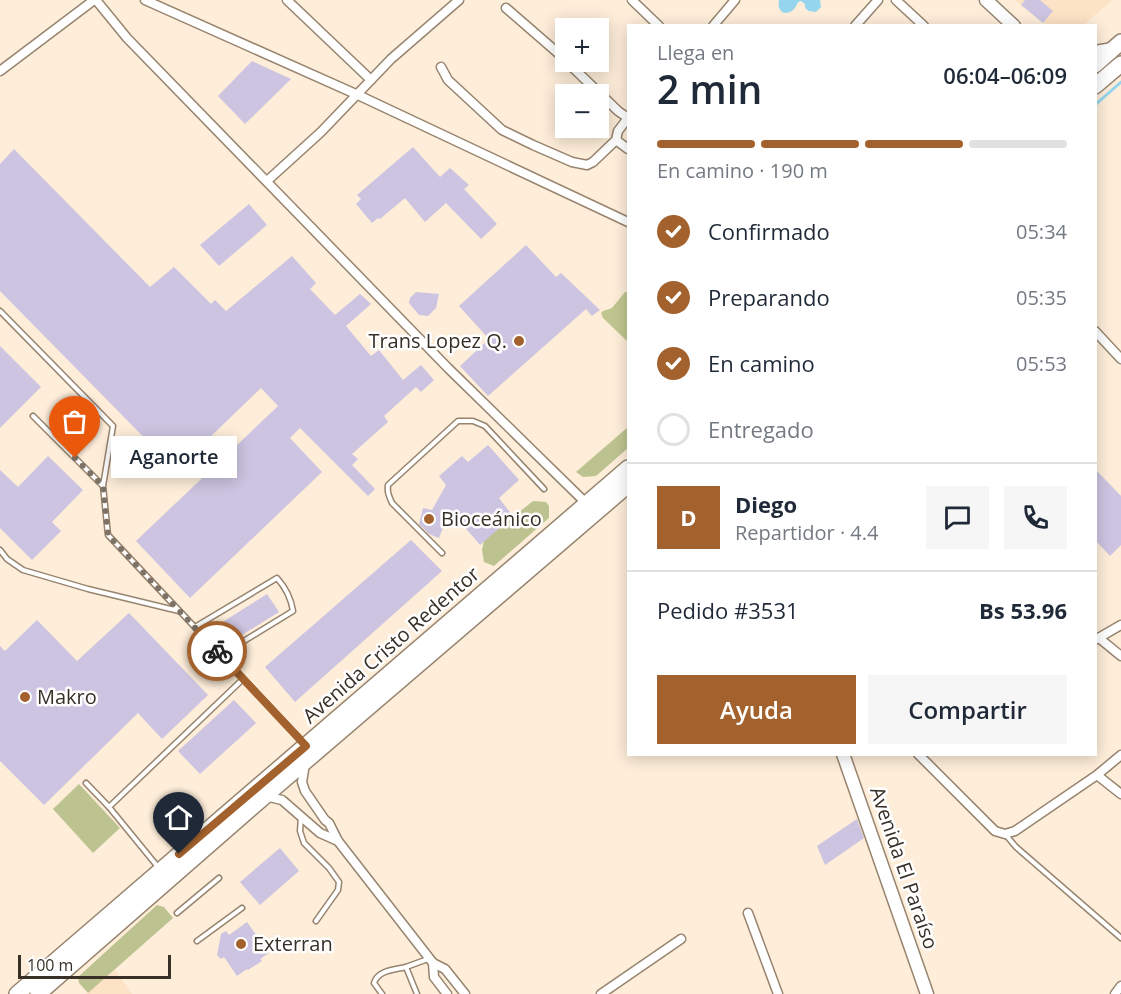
<!DOCTYPE html>
<html lang="es">
<meta charset="utf-8">
<style>
body{margin:0;font-family:"Open Sans",sans-serif;background:#f6f6f7;color:#1f2937;height:100vh;display:flex;flex-direction:column;font-size:22px;white-space:nowrap}
*{box-sizing:border-box;margin:0}
p{font-size:20px;color:#747a83}
.icon{flex:none;width:33px;height:33px;fill:none;stroke:currentColor;stroke-width:2;stroke-linecap:round;stroke-linejoin:round}
.map{position:relative;flex:1;overflow:hidden}
.side{position:absolute;left:627px;top:24px;width:470px;height:732px;display:flex;flex-direction:column;background:#fff;border-radius:0px;box-shadow:0 3px 15px #0003}
.side>*{flex:none}
.controls{position:absolute;left:555px;top:18px;display:grid;gap:12px}
.controls a{display:grid;place-items:center;width:54px;height:54px;border-radius:0px;background:#fff;box-shadow:0 3px 15px #0003;font-size:30px}
.scale{position:absolute;left:18px;bottom:15px;width:153px;box-sizing:border-box;padding-left:6px;border:3px solid #383027;border-top:0;font-size:16px;line-height:21px;white-space:nowrap;color:#383027;-webkit-text-stroke:4px #fff;paint-order:stroke}
.pin{position:absolute;display:grid;place-items:center;width:51px;height:51px;color:#fff;margin:-62px -26px;border-radius:50% 50% 50% 0;rotate:-45deg;box-shadow:0 0 6px #0007}
.pin .icon{rotate:45deg}
.courier{position:absolute;display:grid;place-items:center;width:60px;height:60px;margin:-30px;border:4px solid #a3622d;border-radius:50%;background:#fff;color:#222;box-shadow:0 2px 8px #0007}
.bubble{position:absolute;height:42px;border-radius:0px;background:#fff;box-shadow:0 3px 15px #0003;font-size:20px;font-weight:600;line-height:42px;text-align:center}
.overview em{font-style:normal;font-weight:600}
.overview div{display:flex;flex-direction:column-reverse}
.overview{display:flex;align-items:center;justify-content:space-between;height:102px;padding:0 30px}
h1{font-size:39px;font-weight:600;line-height:45px}
.bar{display:grid;grid-template-columns:repeat(4,1fr);gap:9px 6px;align-content:center;height:72px;padding:0 30px}
.bar i{height:8px;border-radius:4px;background:#e0e1e3}
.bar .selected{background:#a3622d}
.bar p{grid-column:span 4}
.line{display:flex;align-items:center;gap:15px;padding:0 30px;border-top:2px solid #e0e1e3}
.line div{flex:1}
.round{display:grid;place-items:center;flex:none;width:63px;height:63px;border-radius:0px;background:#f6f6f7}
ol{padding:0 30px;list-style:none}
li{display:flex;align-items:center;gap:18px;height:66px}
li p{margin-inline-start:auto}
li .icon{padding:6px;border-radius:50%;background:#a3622d;color:#fff;stroke-width:4}
li:last-child{color:#747a83}
li i{width:33px;height:33px;border:3px solid #e0e1e3;border-radius:50%}
.cta{display:flex;gap:12px;margin-top:auto;padding:12px 30px}
.cta a{flex:1;height:69px;border-radius:0px;background:#a3622d;color:#fff;font-size:24px;font-weight:600;line-height:69px;text-align:center}
.cta a+a{background:#f6f6f7;color:#1f2937}
.map>svg:first-child{display:block}
.built{fill:#fde3c5}
.green{fill:#bdc390}
.forest{fill:#c0c68f}
.water{fill:#95d6ee}
.lines{fill:none;stroke-linecap:round;stroke-linejoin:round}
.stream{stroke:#95d6ee;stroke-width:3}
.building{fill:#ccc4e0}
.lane-casing{stroke:#97846e;stroke-width:7}
.street-casing{stroke:#97846e;stroke-width:11}
.secondary-casing{stroke:#97846e;stroke-width:15}
.highway-casing{stroke:#97846e;stroke-width:18}
.lane{stroke:#fff;stroke-width:4}
.street{stroke:#fff;stroke-width:8}
.secondary{stroke:#fff;stroke-width:12}
.highway{stroke:#fff;stroke-width:15}
.done{stroke:#7d7265;stroke-width:6;stroke-dasharray:0 10.8}
.route{stroke:#a3622d;stroke-width:8}
.poi-dot{fill:#a3622d;stroke:#fff;stroke-width:2}
.labels{text-anchor:middle;stroke-width:5;stroke-linejoin:round;paint-order:stroke}
.poi-label{font-size:20px;fill:#383027;stroke:#fff;text-anchor:start}
.street-label{font-size:20px;fill:#383027;stroke:#fff}
</style>
<div class="map">
<svg width="1121" height="994" viewBox="0 0 1121 994">
<rect width="100%" height="100%" fill="#fdedd9"/>
<g class="built">
<polygon points="1015,0 1113,0 1082,26 1048,25 1043,23"/>
<polygon points="115,970 132,994 86,994"/>
</g>
<g class="green">
<polygon points="628,427 628,448 596,476 583,477 576,472"/>
<polygon points="533,501 546,502 549,506 549,518 494,566 484,562 482,550 484,540"/>
<polygon points="79,784 120,828 93,853 53,809"/>
<polygon points="157,905 164,907 173,918 88,993 79,983 78,977"/>
</g>
<polygon class="forest" points="625,292 628,292 628,342 603,318 601,313 603,311 612,308"/>
<path class="water" d="M779,0H820L821,7L816,12L809,11L805,8V4L801,1L798,2C793,17 776,17 779,0Z"/>
<g class="lines">
<polyline class="stream" points="1095,105 1121,82"/>
</g>
<g class="building">
<polygon points="1025,0 1040,0 1053,11 1043,23 1021,5"/>
<polygon points="252,61 291,79 245,124 218,96"/>
<polygon points="413,147 440,177 450,168 469,185 464,189 497,224 481,239 446,203 425,222 405,198 380,219 378,218 372,223 356,204 361,199 357,195"/>
<polygon points="14,149 150,287 174,267 211,304 215,300 226,311 292,256 316,283 310,289 335,315 360,294 371,304 346,326 371,356 379,350 403,380 421,365 434,380 421,392 416,387 384,416 388,422 352,454 358,459 352,465 375,489 368,496 300,428 290,438 322,472 190,598 136,541 278,406 261,388 176,470 0,291 0,164"/>
<polygon points="249,204 267,225 219,266 200,245"/>
<polygon points="526,245 556,277 561,273 600,310 592,316 586,309 488,396 460,366 489,339 459,306"/>
<polygon points="416,292 439,294 436,308 428,316 419,315 409,303 410,298"/>
<polygon points="0,346 41,387 0,428"/>
<polygon points="488,445 519,480 499,498 513,516 480,545 450,510 439,538 429,534 419,524 423,508 432,510 446,485 439,476 462,456 468,462"/>
<polygon points="48,456 83,490 52,522 61,531 32,560 0,528 0,470 18,487"/>
<polygon points="1095,469 1121,496 1121,545 1110,556 1095,540"/>
<polygon points="411,540 442,571 295,702 265,667"/>
<polygon points="267,594 279,612 232,641 221,623"/>
<polygon points="129,613 208,695 162,739 138,713 44,805 0,761 0,646 5,651 37,620 77,661"/>
<polygon points="234,700 256,723 200,774 178,751"/>
<polygon points="857,819 864,838 825,865 817,846"/>
<polygon points="280,848 299,871 260,905 240,882"/>
<polygon points="247,922 269,953 260,959 262,961 248,970 247,969 237,976 224,957 221,959 217,955 221,934 226,931 229,935"/>
</g>
<g class="lines">
<defs>
<g id="lane">
<polyline points="0,311 113,426 103,486 108,535 304,743"/>
<polyline points="33,416 102,485"/>
<polyline points="0,550 7,559 23,570 88,589 179,611"/>
<path d="M442,553L392,503C389,496 387,492 388,485L458,421H473L485,426L544,489"/>
<path d="M195,627L277,578C286,588 291,598 293,611L221,655"/>
<polyline points="86,783 109,807 158,867"/>
<polyline points="109,807 243,679"/>
<polyline points="301,817 300,831 304,843 329,868 339,882 338,890 316,921"/>
<polyline points="1005,834 1016,847 1121,938"/>
<polyline points="177,913 219,878"/>
<polyline points="197,941 242,908"/>
<path d="M382,994L374,983C378,970 394,970 406,967"/>
<polyline points="417,994 406,967 428,959"/>
</g>
<g id="street">
<polyline points="96,0 127,38 448,368 587,504"/>
<polyline points="145,0 358,95 628,222"/>
<polyline points="287,0 371,80"/>
<polyline points="632,0 659,26"/>
<polyline points="896,0 924,26"/>
<polyline points="506,8 566,60"/>
<polyline points="713,26 735,0"/>
<polyline points="855,26 878,0"/>
<polyline points="567,62 618,111 628,118"/>
<polyline points="441,67 448,80 502,130 533,145 572,162 587,165 593,162 616,140 618,131 628,118"/>
<polyline points="0,71 94,0"/>
<polyline points="616,140 628,149"/>
<polyline points="267,181 321,132 391,59 459,0"/>
<polyline points="1095,331 1121,359"/>
<polyline points="1099,638 1121,656"/>
<polyline points="1095,640 1121,625"/>
<polyline points="918,754 995,831 1005,834 1015,831 1097,775 1121,794"/>
<polyline points="305,764 302,782 305,791 325,820 329,823 338,841 433,963 445,969 465,994"/>
<polyline points="1097,775 1121,755"/>
<polyline points="265,796 282,800 320,833 338,841"/>
<polyline points="748,913 778,994"/>
<polyline points="433,963 434,977 447,994"/>
<polyline points="601,994 681,939"/>
<polyline points="1115,994 1121,986"/>
</g>
<g id="secondary">
<polyline points="986,0 1014,26"/>
<polyline points="1095,52 1113,49"/>
<polyline points="843,754 927,994"/>
</g>
<g id="highway">
<polyline points="1095,65 1121,42"/>
<polyline points="1095,86 1121,64"/>
<polyline points="17,994 628,468"/>
<polyline points="38,994 265,796 628,485"/>
</g>
</defs>
<use href="#lane" class="lane-casing"/>
<use href="#street" class="street-casing"/>
<use href="#secondary" class="secondary-casing"/>
<use href="#highway" class="highway-casing"/>
<use href="#lane" class="lane"/>
<use href="#street" class="street"/>
<use href="#secondary" class="secondary"/>
<use href="#highway" class="highway"/>
</g>
<g class="lines">
<polyline class="done" points="75,458 103,486 108,535 217,651"/>
<polyline class="route" points="179,854 306,746 217,651"/>
</g>
<g class="poi-dot">
<circle cx="519" cy="341" r="6"/>
<circle cx="429" cy="519" r="6"/>
<circle cx="25" cy="697" r="6"/>
<circle cx="241" cy="944" r="6"/>
</g>
<g class="labels">
<g class="poi-label">
<text x="507" y="348" text-anchor="end">Trans Lopez Q.</text>
<text x="441" y="526">Bioceánico</text>
<text x="37" y="704">Makro</text>
<text x="253" y="951">Exterran</text>
</g>
<g class="street-label">
<text transform="translate(391 645) rotate(-41)" y="7">Avenida Cristo Redentor</text>
<text transform="translate(904 868) rotate(71)" y="7">Avenida El Paraíso</text>
</g>
</g>
</svg>
<div class="controls">
<a>+</a>
<a>−</a>
</div>
<div class="scale">100 m</div>
<div class="pin" style="left:75px;top:458px;background:#ea580c"><svg class="icon" aria-label="bag" viewBox="0 0 24 24"><path d="M5 8h14l-1 12H6zM9 8a3 3 0 0 1 6 0"/></svg></div>
<div class="pin" style="left:179px;top:854px;background:#1f2937"><svg class="icon" aria-label="home" viewBox="0 0 24 24"><path d="M3 11l9-7 9 7M6 9v11h12V9"/></svg></div>
<div class="courier" style="left:217px;top:651px"><svg class="icon" aria-label="bike" viewBox="0 0 24 24"><circle cx="6" cy="16" r="4"/><circle cx="18" cy="16" r="4"/><path d="M6 16l4-8h5l3 8M10 8l3 8H6M13 5h3"/></svg></div>
<div class="bubble" style="left:111px;top:436px;width:126px">Aganorte</div>
<section class="side">
<div class="overview"><div><h1>2 min</h1><p>Llega en</p></div><em>06:04–06:09</em></div>
<div class="bar"><i class="selected"></i><i class="selected"></i><i class="selected"></i><i></i><p>En camino · 190 m</p></div>
<ol>
<li><svg class="icon" aria-label="check" viewBox="0 0 24 24"><path d="M5 12l5 5 9-10"/></svg>Confirmado<p>05:34</p></li>
<li><svg class="icon" aria-label="check" viewBox="0 0 24 24"><path d="M5 12l5 5 9-10"/></svg>Preparando<p>05:35</p></li>
<li><svg class="icon" aria-label="check" viewBox="0 0 24 24"><path d="M5 12l5 5 9-10"/></svg>En camino<p>05:53</p></li>
<li><i></i>Entregado</li>
</ol>
<div class="line" style="height:108px"><b class="round" style="background:#a3622d;color:#fff">D</b><div><b>Diego</b><p>Repartidor · 4.4</p></div><a class="round"><svg class="icon" aria-label="chat" viewBox="0 0 24 24"><path d="M4 5h16v11H9l-5 4z"/></svg></a><a class="round"><svg class="icon" aria-label="phone" viewBox="0 0 24 24"><path d="M5 4h4l2 5-3 2q2 4 5 5l2-3 5 2v4C11 20 4 13 5 4z"/></svg></a></div>
<div class="line" style="height:78px"><div>Pedido #3531</div><b>Bs 53.96</b></div>
<div class="cta"><a>Ayuda</a><a>Compartir</a></div>
</section>
</div>
